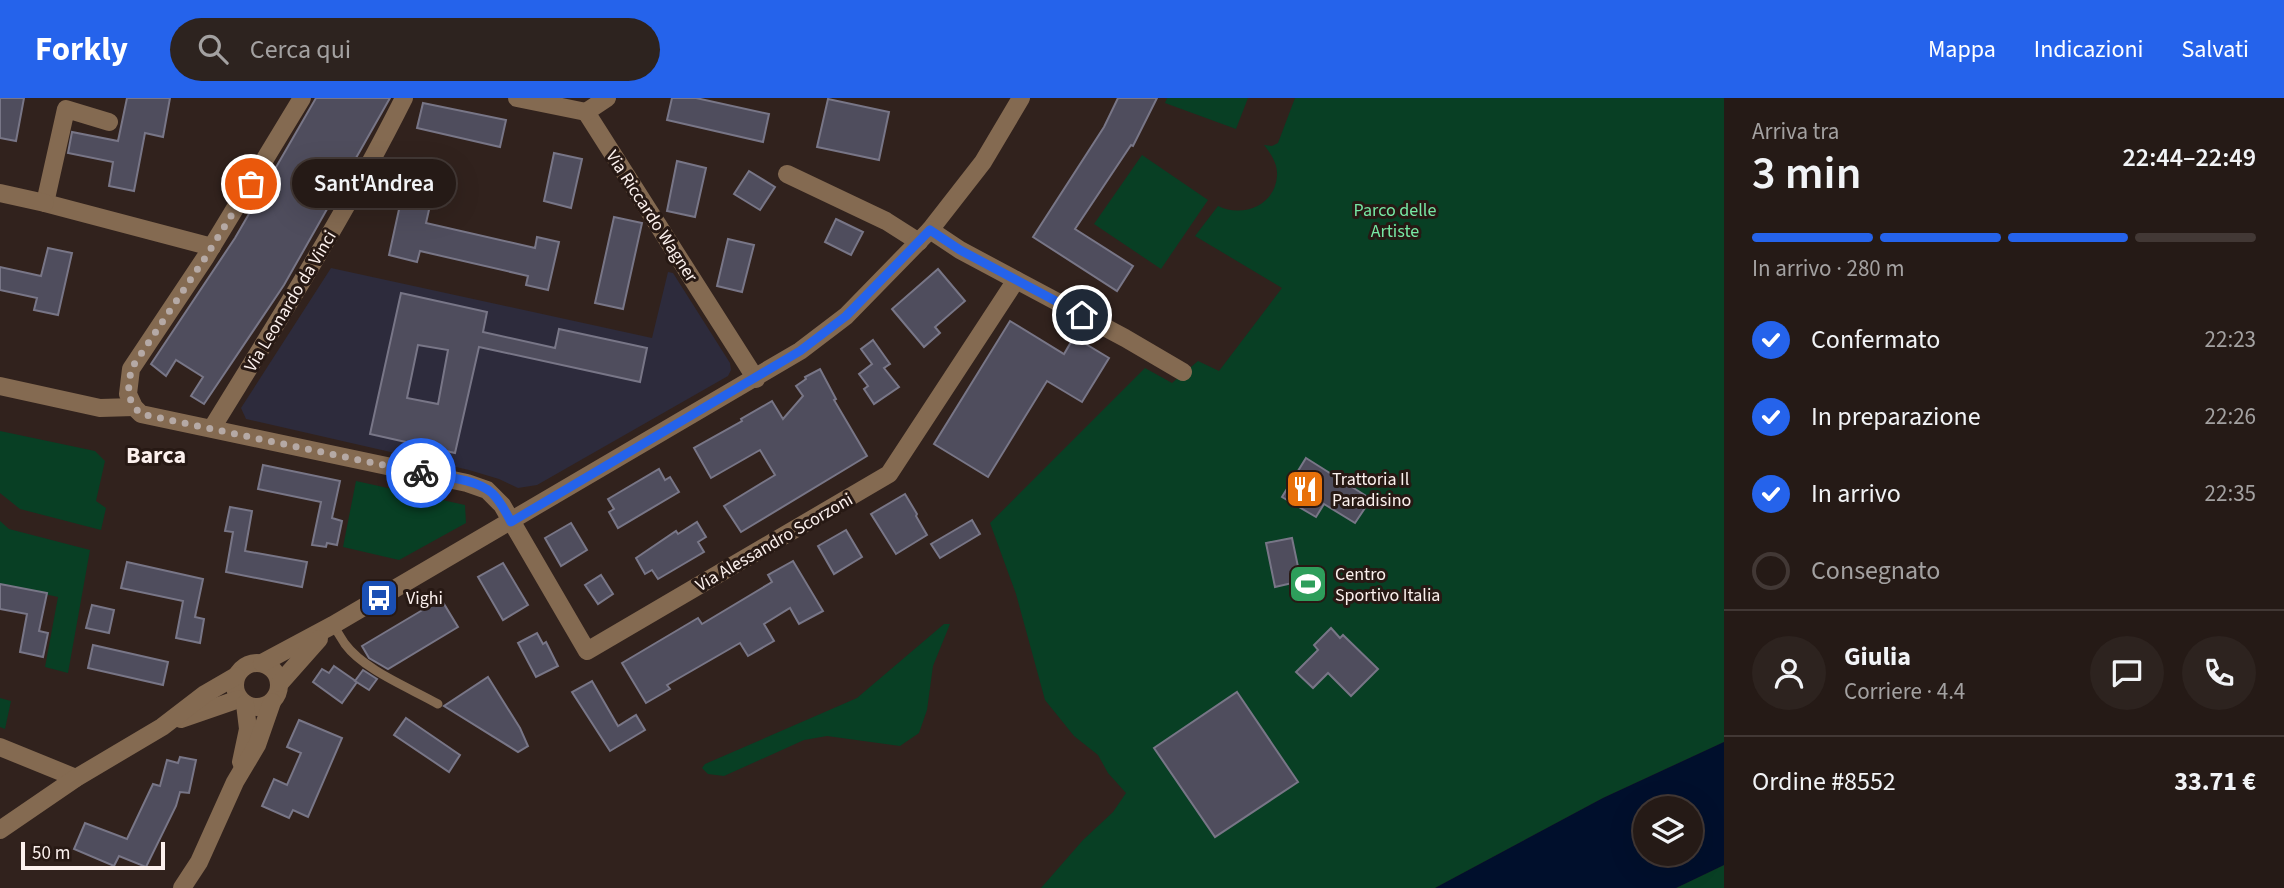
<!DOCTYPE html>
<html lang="it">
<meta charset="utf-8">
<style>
body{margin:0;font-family:"Source Sans 3",sans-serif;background:#2d231f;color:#f1f3f6;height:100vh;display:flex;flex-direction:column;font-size:26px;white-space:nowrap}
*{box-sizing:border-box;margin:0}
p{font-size:23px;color:#a3a1a1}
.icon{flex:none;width:38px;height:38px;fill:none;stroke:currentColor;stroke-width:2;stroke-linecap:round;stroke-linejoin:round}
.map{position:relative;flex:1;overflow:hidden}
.drawer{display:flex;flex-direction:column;background:#251a16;width:560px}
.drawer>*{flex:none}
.controls{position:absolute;left:1633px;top:698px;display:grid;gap:14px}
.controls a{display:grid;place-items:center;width:70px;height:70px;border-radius:50%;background:#251a16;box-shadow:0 7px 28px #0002,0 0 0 2px #423835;font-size:35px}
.scale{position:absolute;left:21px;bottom:18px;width:144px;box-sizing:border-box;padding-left:7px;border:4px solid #fcf1ee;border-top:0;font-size:19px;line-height:24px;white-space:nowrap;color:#fcf1ee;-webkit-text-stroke:5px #271914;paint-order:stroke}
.pin{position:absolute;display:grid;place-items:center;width:60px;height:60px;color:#fff;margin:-30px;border:4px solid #fff;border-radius:50%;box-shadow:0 2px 7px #0007}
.courier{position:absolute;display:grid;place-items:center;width:70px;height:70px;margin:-35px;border:5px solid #2563eb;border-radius:50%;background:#fff;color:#222;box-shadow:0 2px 9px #0007}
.bubble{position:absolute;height:49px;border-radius:24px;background:#251a16;box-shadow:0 7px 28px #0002,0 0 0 2px #423835;font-size:23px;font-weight:600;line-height:49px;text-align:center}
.headline em{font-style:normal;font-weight:600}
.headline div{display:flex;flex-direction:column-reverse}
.headline{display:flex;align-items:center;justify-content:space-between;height:119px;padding:0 28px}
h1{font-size:46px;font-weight:600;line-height:52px}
.bar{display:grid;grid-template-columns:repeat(4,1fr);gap:10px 7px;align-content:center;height:84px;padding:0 28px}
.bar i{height:9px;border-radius:5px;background:#423835}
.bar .selected{background:#2563eb}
.bar p{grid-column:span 4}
.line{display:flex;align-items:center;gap:18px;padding:0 28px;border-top:2px solid #423835}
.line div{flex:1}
.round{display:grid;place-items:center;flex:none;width:74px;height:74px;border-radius:37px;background:#2d231f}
ol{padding:0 28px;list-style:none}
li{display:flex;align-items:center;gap:21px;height:77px}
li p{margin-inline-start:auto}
li .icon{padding:7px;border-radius:50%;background:#2563eb;color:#fff;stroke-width:4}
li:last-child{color:#a3a1a1}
li i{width:38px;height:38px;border:4px solid #423835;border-radius:50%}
header{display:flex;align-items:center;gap:42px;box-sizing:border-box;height:98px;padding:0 35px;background:#2563eb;color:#fff}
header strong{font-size:33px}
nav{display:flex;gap:38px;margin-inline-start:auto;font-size:24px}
.search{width:490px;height:63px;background:#2d231f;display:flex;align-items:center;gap:18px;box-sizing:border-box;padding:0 24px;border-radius:38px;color:#a3a1a1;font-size:26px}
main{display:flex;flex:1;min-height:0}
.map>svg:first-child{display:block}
.education{fill:#2d2b3c}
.green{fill:#083f24}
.water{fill:#000f2c;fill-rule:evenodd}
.building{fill:#4f4d5d;stroke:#787687;stroke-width:2;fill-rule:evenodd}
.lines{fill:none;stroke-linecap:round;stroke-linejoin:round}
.service{stroke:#846a51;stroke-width:9}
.minor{stroke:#846a51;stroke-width:18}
.done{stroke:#b5a9a5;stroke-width:7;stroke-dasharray:0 12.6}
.route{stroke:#2563eb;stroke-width:9}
.labels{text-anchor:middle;stroke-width:6;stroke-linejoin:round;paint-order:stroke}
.park-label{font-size:18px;fill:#77e8a4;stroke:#271914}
.street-label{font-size:18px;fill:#fcf1ee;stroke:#271914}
.poi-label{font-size:18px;fill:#fcf1ee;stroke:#271914;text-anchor:start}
.district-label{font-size:24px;font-weight:bold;fill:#fcf1ee;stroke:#271914}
</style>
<header>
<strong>Forkly</strong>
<div class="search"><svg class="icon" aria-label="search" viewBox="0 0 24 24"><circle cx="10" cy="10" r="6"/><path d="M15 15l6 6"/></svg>Cerca qui</div>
<nav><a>Mappa</a><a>Indicazioni</a><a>Salvati</a></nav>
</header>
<main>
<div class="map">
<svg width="1724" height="790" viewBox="0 0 1724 790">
<rect width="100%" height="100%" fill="#31221d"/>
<polygon class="education" points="331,170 652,240 668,174 673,175 730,265 731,272 728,278 537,387 518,390 499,381 469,372 246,321 241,310"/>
<g class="green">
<polygon points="1167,0 1248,0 1236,31 1165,5"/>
<path d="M1295,0H1724V644L1603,700L1435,790H1041L1083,742L1113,714L1126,695L1108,675L1098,657L1074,638L1045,602L1016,496L990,425L1145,270L1172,285L1198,263L1219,273L1282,190L1195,138L1218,108C1242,120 1275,108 1277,78C1278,66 1271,56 1264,47L1272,48L1278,45Z"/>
<polygon points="1142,57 1208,102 1161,171 1094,126"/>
<polygon points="0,333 95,353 105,363 96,403 106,410 101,432 20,411 0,395"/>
<polygon points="356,383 465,407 466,425 399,462 343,449"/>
<polygon points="0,423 9,431 90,452 68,575 45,569 58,499 0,486"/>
<polygon points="944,526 950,526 933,568 927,612 919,635 900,648 827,638 804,642 724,678 708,676 702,670 705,666 857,600"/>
<polygon points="0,600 11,603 5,631 0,629"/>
<polygon points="1724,767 1724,790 1676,790"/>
</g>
<path class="water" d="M1724,644V767L1676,790H1435L1603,700ZM1645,710H1690V756H1645Z"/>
<g class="building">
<polygon points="0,0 24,0 16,43 0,40"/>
<polygon points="127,0 170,0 163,39 145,35 134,93 109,88 113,64 68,55 72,34 118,43"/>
<polygon points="316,0 390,0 284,187 204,306 191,298 203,279 176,262 166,278 151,266 235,140"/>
<polygon points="672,0 696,0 769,16 763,44 667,22"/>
<polygon points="1118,0 1157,0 1133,48 1131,47 1075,131 1133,168 1117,193 1033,139 1104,29"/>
<polygon points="828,1 889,14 879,62 817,49"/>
<polygon points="423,5 506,22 500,49 417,30"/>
<polygon points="554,55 582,61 571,110 544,103"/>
<polygon points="677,63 706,70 695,119 667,113"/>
<polygon points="749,73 775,89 760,112 734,96"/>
<polygon points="407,75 436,81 426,125 535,150 537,139 559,144 548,192 526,187 528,178 420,153 417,164 389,157"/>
<polygon points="614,119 642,125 623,211 595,205"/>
<polygon points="836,121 863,134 851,157 825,144"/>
<polygon points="728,141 754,147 742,194 717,188"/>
<polygon points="48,150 72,155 58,217 34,212 37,200 0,192 0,169 41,178"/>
<polygon points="938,171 965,203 935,229 940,235 924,249 892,211"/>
<path d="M401,195L487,214L483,234L555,250L559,231L647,250L640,284L479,249L455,355L370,336ZM418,247L448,252L438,306L407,300Z"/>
<polygon points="1010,223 1064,256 1074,239 1109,260 1082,304 1047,283 988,379 934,346"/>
<polygon points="873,242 890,266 884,270 899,289 874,306 864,291 868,288 859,276 872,266 861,251"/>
<polygon points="820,271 836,301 834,302 867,358 741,434 724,408 775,377 760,352 711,380 694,350 742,323 741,321 772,303 783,321 803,298 796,288 806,281 805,279"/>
<polygon points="1306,360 1371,401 1355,425 1324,406 1316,419 1282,399"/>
<polygon points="263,367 340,383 332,420 342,423 337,447 327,445 326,449 312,447 321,404 258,391"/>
<polygon points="659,371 665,382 670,379 679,394 618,430 609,414 614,411 608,401"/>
<polygon points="905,396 917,416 916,418 927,437 896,456 871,416"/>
<polygon points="230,409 252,413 245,453 307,464 302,489 226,474 233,434 225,433"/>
<polygon points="972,422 980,436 940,460 931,446"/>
<polygon points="697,424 706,439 698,444 704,454 658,481 652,472 645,476 636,460 676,433 678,436"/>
<polygon points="571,425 587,452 561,468 545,440"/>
<polygon points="846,432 862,459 834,476 818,448"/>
<polygon points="1292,440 1301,483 1275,489 1266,445"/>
<polygon points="793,463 823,513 799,526 790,510 764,526 774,543 748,558 740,545 667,587 670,591 646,605 622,565 698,520 702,526 772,484 768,477"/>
<polygon points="127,464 203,481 195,519 204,521 200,545 176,540 183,503 121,490"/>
<polygon points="503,465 528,507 503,522 478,479"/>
<polygon points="601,477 613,496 598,506 585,487"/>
<polygon points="0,486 47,495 39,533 48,535 43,559 20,554 27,516 0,511"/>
<polygon points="441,501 458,529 388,571 369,560 362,548"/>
<polygon points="92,507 114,512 109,535 86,530"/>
<polygon points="1331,530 1340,540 1343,537 1378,571 1351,598 1328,575 1313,590 1296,574 1318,552 1314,547"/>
<polygon points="537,535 543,546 546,544 558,568 536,579 518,545"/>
<polygon points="93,547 168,564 163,587 88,570"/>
<polygon points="334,568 357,584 342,605 313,584 322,571 329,575"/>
<polygon points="363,572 377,581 369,592 355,583"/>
<polygon points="488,579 520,630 528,648 518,654 444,608"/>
<polygon points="592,583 618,628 636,617 645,632 610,653 572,594"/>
<polygon points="1237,594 1298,684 1215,739 1154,650"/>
<polygon points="406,620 460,657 449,674 394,637"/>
<polygon points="299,622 342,640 308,719 293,712 289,720 262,708 274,681 287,687 301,655 287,649"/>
<polygon points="180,659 196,662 189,695 180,694 176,708 146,769 119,758 114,768 74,751 85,725 127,741 153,686 160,688 167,662 178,665"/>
</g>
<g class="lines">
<path class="service" d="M333,527C337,533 341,540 345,546C364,572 410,590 438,606"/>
<g class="minor">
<polyline points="302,0 205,160 131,271 128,296 134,309 141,316 467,385 487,392 502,407 587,553 889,376 1016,182"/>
<polyline points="517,0 586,14 756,281"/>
<polyline points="586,14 607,0"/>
<polyline points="109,24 66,11 45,105 212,149"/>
<polyline points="787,76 886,123 919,144"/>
<polyline points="0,95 45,105"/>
<polyline points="930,132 983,64 1021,0"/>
<polyline points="0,288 100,310 134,309"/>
<path d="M212,330C279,221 347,114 404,0"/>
<circle cx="257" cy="587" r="22"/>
<polyline points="262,565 333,527 800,253 846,218 930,132 960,152 1125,240 1183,274"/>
<polyline points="280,585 319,541"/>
<polyline points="181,621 239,601"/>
<polyline points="0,649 76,680"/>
<polyline points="241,664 248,631 245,606"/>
<polyline points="0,732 76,680 162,629 205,596 236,578"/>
<polyline points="182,790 199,764 235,684 257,647 272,604"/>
</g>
</g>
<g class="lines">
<polyline class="done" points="251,86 205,160 131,271 128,296 134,309 141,316 421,375"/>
<path class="route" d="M421,375C442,379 475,380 492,395C500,403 506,414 511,424L800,253L846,218L930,132L960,152L1082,217"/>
</g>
<defs>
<symbol id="restaurant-square" viewBox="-11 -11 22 22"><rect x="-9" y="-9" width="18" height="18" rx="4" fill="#e8710a" stroke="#271914"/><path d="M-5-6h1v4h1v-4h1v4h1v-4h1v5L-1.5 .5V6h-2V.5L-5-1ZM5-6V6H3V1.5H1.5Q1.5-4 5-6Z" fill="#fff"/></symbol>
<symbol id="stadium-square" viewBox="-11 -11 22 22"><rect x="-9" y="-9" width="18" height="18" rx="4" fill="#2e9e5b" stroke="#271914"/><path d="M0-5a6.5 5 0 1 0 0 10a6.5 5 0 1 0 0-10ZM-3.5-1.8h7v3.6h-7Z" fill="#fff"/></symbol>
<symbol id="bus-square" viewBox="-11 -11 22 22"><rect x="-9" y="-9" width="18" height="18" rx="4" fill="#1a4fb4" stroke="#271914"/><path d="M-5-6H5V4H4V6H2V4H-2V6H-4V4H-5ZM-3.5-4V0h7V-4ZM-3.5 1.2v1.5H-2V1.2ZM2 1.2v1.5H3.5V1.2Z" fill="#fff"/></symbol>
</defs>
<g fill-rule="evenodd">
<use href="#restaurant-square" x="1283" y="369" width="44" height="44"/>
<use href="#stadium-square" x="1286" y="464" width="44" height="44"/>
<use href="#bus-square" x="357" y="478" width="44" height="44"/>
</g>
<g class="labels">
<g class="park-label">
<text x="1395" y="118">Parco delle<tspan x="1395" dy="21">Artiste</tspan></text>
</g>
<g class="street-label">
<text transform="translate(652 118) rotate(57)" y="6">Via Riccardo Wagner</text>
<text transform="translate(290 203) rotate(-59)" y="6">Via Leonardo da Vinci</text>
<text transform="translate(774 444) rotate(-30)" y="6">Via Alessandro Scorzoni</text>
</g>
<g class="poi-label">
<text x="1332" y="387">Trattoria Il<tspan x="1332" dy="21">Paradisino</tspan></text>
<text x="1335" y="482">Centro<tspan x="1335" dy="21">Sportivo Italia</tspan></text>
<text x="406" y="506">Vighi</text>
</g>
<g class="district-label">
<text x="156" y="365">Barca</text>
</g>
</g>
</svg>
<div class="controls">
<a><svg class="icon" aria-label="layers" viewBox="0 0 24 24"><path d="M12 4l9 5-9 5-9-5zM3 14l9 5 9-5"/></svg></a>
</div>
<div class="scale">50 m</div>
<div class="pin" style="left:251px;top:86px;background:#ea580c"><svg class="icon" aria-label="bag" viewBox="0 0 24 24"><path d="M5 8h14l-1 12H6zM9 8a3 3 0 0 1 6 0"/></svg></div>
<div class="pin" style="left:1082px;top:217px;background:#1f2937"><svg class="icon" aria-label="home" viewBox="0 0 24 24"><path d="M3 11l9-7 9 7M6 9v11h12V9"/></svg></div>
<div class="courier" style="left:421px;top:375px"><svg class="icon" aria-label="bike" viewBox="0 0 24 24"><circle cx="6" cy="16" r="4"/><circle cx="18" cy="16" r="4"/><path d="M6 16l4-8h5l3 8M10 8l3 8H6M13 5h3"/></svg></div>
<div class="bubble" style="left:292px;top:61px;width:164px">Sant'Andrea</div>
</div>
<section class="drawer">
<div class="headline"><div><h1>3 min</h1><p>Arriva tra</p></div><em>22:44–22:49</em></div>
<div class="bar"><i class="selected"></i><i class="selected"></i><i class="selected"></i><i></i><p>In arrivo · 280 m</p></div>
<ol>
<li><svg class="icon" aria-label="check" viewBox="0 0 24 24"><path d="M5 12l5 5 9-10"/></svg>Confermato<p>22:23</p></li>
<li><svg class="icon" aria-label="check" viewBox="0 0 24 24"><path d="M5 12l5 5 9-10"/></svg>In preparazione<p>22:26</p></li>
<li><svg class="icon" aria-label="check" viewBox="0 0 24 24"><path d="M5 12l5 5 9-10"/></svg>In arrivo<p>22:35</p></li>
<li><i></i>Consegnato</li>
</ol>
<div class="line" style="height:126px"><a class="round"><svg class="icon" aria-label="person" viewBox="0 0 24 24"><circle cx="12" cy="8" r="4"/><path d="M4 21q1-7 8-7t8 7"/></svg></a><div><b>Giulia</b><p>Corriere · 4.4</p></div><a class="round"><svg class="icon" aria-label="chat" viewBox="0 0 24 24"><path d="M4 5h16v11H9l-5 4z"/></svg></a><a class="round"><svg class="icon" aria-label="phone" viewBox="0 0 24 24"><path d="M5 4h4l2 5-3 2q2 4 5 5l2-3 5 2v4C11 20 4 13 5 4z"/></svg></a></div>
<div class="line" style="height:91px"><div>Ordine #8552</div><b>33.71 €</b></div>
</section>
</main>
